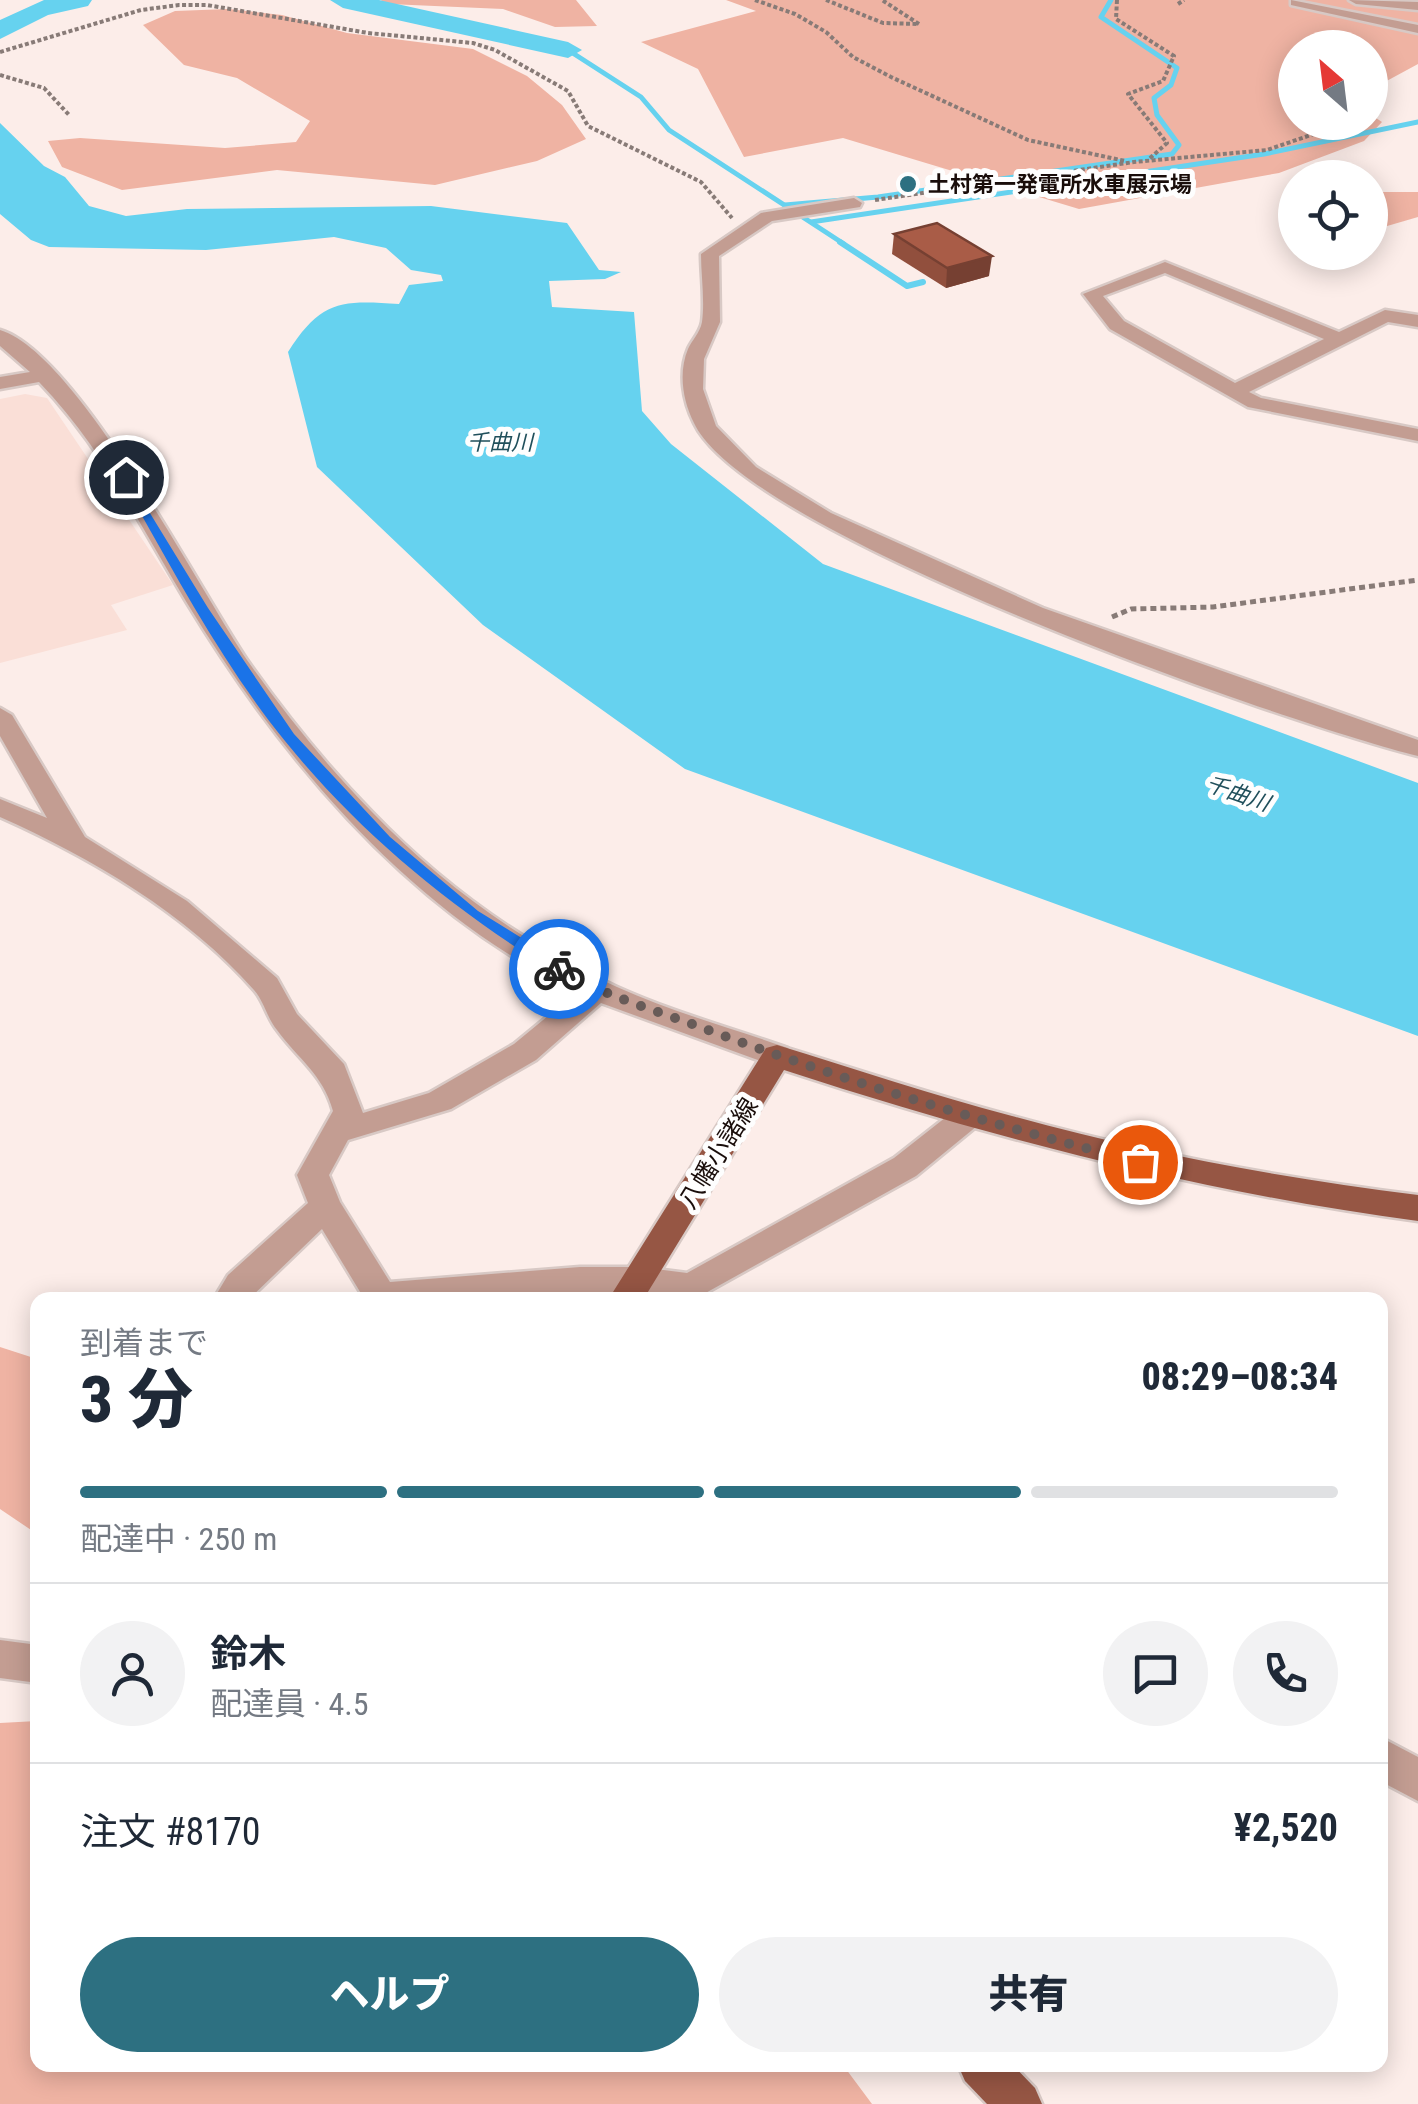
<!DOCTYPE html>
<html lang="ja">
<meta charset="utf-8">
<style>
body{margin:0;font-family:"Roboto Condensed","Noto Sans JP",sans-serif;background:#f2f2f3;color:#1f2937;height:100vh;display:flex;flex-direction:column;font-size:38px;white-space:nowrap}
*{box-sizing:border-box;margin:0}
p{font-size:32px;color:#747a83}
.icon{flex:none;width:55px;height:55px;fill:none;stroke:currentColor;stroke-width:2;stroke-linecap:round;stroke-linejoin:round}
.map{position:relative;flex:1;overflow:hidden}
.sheet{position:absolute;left:30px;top:1292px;width:1358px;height:780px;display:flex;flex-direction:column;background:#fff;border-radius:20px;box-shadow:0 5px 25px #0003}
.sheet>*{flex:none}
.needle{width:65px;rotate:332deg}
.controls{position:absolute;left:1278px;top:30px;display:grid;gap:20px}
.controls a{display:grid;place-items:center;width:110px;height:110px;border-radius:50%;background:#fff;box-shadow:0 5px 25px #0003;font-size:50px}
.pin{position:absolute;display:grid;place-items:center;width:85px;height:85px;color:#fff;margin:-42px;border:5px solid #fff;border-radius:50%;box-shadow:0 2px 10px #0007}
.courier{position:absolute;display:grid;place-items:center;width:100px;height:100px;margin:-50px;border:8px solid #1a73e8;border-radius:50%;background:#fff;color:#222;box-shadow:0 2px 12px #0007}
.overview em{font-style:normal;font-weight:800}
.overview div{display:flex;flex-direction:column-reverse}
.overview{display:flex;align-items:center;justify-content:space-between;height:170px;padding:0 50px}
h1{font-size:65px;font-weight:800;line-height:75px}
.bar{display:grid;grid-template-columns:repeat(4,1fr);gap:15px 10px;align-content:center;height:120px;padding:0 50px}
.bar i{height:12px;border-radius:8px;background:#e0e1e3}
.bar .selected{background:#2d7081}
.bar p{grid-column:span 4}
.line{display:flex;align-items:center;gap:25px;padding:0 50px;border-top:2px solid #e0e1e3}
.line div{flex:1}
.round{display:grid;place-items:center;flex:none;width:105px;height:105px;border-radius:52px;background:#f2f2f3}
.primary-button{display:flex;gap:20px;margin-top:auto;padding:20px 50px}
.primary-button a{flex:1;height:115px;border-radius:60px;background:#2d7081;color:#fff;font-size:40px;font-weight:800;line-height:115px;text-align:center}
.primary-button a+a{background:#f2f2f3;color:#1f2937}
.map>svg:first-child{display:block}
.built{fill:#fadfd7}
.green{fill:#efb3a3}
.water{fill:#66d2ef}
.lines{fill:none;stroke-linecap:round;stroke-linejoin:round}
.stream-far1{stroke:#66d2ef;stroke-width:5}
.stream{stroke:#66d2ef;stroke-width:6}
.river{fill:#66d2ef;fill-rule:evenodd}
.minor-casing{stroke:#d8c9c5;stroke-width:5}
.major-casing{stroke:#d8c9c5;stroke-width:5}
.path-far1{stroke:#887b77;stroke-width:4;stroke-dasharray:4 2.5;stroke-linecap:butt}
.path{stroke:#887b77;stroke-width:5;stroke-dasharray:6 4;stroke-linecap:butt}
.minor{fill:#c39d92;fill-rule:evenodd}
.major{fill:#965644;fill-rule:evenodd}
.wall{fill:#914f3d}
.shaded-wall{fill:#764032}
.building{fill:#a95c47;stroke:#764032;stroke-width:2.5}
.route{fill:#1a73e8}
.done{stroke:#685b58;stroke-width:10;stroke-dasharray:0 18}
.poi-dot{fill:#2d7081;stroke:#fefefe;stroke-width:4}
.labels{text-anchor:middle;stroke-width:10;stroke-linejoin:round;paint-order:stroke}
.far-poi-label{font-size:22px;font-weight:bold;fill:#190d0a;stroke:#fefefe;text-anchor:start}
.far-water-label{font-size:22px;font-style:italic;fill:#204f5b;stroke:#fefefe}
.street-label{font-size:25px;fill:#190d0a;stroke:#fefefe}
</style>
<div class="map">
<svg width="1418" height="2104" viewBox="0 0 1418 2104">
<rect width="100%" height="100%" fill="#fcede9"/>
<polygon class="built" points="25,394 47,398 173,585 111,605 127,630 0,663 0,399"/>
<g class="green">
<polygon points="380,0 576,0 597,26 555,27 503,9 389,4"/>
<polygon points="726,0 1418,0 1418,64 1370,90 1370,48 1295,48 1295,122 1370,122 1370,114 1382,122 1364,141 1279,173 1079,209 843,138 744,157 698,69 641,42 756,11"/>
<polygon points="228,9 282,15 347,33 473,49 527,76 562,105 586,139 537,161 435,185 277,170 122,190 62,167 48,141 80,138 225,148 296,142 310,121 237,78 184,65 143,25 175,11"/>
<polygon points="1370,192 1418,192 1418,217 1370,231"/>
<polygon points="0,1347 37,1359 37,1534 0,1509"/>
<polygon points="37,1721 38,2065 843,2065 872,2104 0,2104 0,1723"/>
</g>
<path class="water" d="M0,123L44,166L65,177L89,206L126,216L187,209L431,206L567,223L599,270L621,272L605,279L549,281L552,307L634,312L642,411L671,444L823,564L1418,783V1036L685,769L483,625L317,467L288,352C321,300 341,300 399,304L409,285L443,281L441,275L411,270L386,248L334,237L206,250L49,247L31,240L0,214Z"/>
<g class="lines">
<g class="stream-far1">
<polyline points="568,50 641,97 669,130 844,244"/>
<polyline points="785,205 878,197 1172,154 1179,145 1157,115 1154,98 1171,85 1177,68 1101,17 1111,0"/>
<polyline points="811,222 1264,154 1418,122"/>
</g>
<polyline class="stream" points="840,242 907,286 923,282"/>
<g class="river">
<polygon points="44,0 92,0 88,6 48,15 0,39 0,20"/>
<polygon points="330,0 379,0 568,42 582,50 568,58 343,8"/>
</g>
<defs>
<g id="minor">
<polygon points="1291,0 1418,25 1418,33 1291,5"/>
<polygon points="1349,0 1418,2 1418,10 1356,4"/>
<path d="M854,198L862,203L860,207L772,221L719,256L720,322L704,359L703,389L716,426L756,467L831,513L1043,608L1418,740V756C1286,723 746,535 694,423C683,401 678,373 688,349C692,340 700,333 702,322C705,300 701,276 701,254L761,213Z"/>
<path d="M1165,262L1339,332L1385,310L1418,315V327L1388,322L1249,392L1261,398L1418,429V441L1248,407L1110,329L1083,294ZM1165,273L1324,339L1235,383L1124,321L1103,296Z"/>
<path d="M0,330C76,352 199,589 247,660C285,714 326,765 372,812C442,885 526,945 617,987C672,1012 731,1028 788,1048L792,1056L788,1064L777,1067L601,1003L536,1060L451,1109L348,1140L329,1175L340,1202L390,1282L580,1267H640L687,1273L894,1158L955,1110H977L982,1118L977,1126L916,1176L693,1300L640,1293L365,1300L322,1229L248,1300H213L228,1275L308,1203L297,1175L333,1111C323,1074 298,1059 277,1030C267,1018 264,1001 254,990C187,914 92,858 0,817V799L47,818L0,736V708L12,715L85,837L187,901L277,978L297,1014L344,1064L363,1113L429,1093L514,1044L577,992C409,912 282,759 187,603C141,527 102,447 39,382L0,389V377L30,372L0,346Z"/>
<polygon points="0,1640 38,1645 38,1683 0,1678"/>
<polygon points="1380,1737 1418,1757 1418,1801 1380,1781"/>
</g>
<g id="major">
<path d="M777,1045C855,1069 933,1095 1012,1116C1145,1153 1281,1178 1418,1195V1221C1201,1192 992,1138 784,1070L643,1300H608L766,1048Z"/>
<polygon points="958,2065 1013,2065 1035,2088 1042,2104 987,2104 965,2081"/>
</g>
</defs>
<use href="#minor" class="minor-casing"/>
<use href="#major" class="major-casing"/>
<g class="path-far1">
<polyline points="755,0 795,14 826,32 853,57 891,77 1028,140 1125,161"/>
<polyline points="826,0 883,23 919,24 882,0"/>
<polyline points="1117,0 1116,19 1174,56 1163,81 1128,94 1167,143 1148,160"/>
<polyline points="1178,4 1184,0"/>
<polyline points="0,52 141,10 179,5 207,5 368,33 473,43 495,50 568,91 588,126 701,182 732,218"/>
<polyline points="0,75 44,88 70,116"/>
<polyline points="875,200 1134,162 1267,150 1349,122"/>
</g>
<polyline class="path" points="1112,617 1131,609 1213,607 1418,580"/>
<use href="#minor" class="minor"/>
<use href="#major" class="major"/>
</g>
<polygon class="wall" points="894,234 989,276 946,288 892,254"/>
<polygon class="shaded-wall" points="992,256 989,276 946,288 947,268"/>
<polygon class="building" points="937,223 992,256 947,268 894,234"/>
<path class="route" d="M126,474L208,608L294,734L390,837L478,911L565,965V972H554C452,908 361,835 285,741C220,661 171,566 120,477Z"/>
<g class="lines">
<path class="done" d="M559,969C604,996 658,1011 708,1030C850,1083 993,1125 1140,1162"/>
</g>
<circle class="poi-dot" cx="908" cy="184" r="10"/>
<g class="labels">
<g class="far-poi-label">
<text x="928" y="192">土村第一発電所水車展示場</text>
</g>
<g class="far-water-label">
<text x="500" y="450">千曲川</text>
<text transform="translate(1238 793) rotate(19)" y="8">千曲川</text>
</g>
<g class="street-label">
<text transform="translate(718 1153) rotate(-58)" y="9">八幡小諸線</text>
</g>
</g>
</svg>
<div class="controls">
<a><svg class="needle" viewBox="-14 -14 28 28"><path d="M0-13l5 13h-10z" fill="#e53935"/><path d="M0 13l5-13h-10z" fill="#747a83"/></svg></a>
<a><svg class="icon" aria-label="locate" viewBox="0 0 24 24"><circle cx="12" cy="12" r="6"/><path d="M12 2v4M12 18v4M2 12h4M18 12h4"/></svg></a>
</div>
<div class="pin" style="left:1140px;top:1162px;background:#ea580c"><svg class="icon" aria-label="bag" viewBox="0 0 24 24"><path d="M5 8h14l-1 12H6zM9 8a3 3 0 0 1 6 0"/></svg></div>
<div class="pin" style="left:126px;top:477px;background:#1f2937"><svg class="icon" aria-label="home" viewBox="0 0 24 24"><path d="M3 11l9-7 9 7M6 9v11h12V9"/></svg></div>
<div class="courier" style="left:559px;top:969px"><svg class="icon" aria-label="bike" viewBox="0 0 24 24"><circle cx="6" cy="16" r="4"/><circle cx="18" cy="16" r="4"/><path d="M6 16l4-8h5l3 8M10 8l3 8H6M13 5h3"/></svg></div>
<section class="sheet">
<div class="overview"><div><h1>3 分</h1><p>到着まで</p></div><em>08:29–08:34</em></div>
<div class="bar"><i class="selected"></i><i class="selected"></i><i class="selected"></i><i></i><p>配達中 · 250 m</p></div>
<div class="line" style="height:180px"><a class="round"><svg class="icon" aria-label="person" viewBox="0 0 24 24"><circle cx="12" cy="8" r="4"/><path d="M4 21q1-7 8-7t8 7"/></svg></a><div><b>鈴木</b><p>配達員 · 4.5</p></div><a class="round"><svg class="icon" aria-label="chat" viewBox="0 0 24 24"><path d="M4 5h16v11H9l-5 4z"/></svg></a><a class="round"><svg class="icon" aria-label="phone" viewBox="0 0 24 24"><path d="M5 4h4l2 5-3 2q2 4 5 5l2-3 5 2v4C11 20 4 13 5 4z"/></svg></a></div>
<div class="line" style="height:130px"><div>注文 #8170</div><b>¥2,520</b></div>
<div class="primary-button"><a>ヘルプ</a><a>共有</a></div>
</section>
</div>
